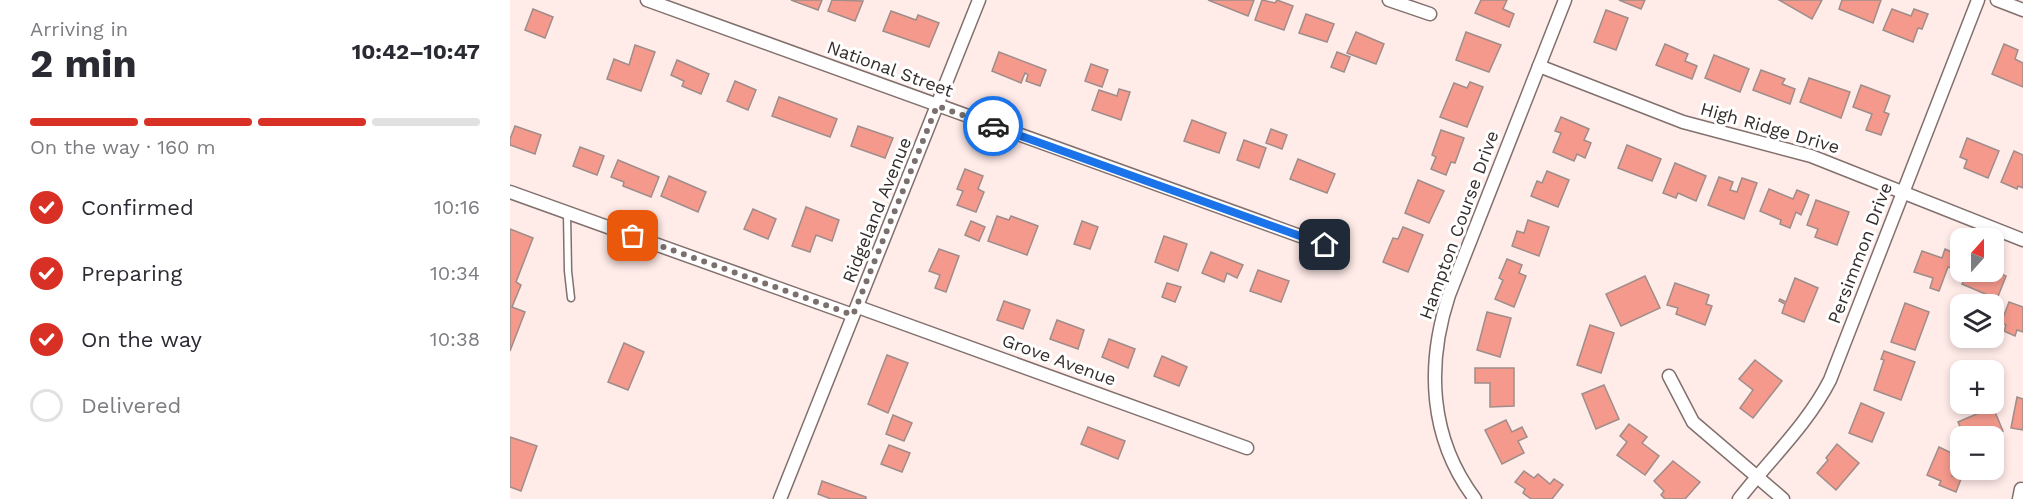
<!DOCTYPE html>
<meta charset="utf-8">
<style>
body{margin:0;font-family:"Work Sans",sans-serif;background:#f7f7f7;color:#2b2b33;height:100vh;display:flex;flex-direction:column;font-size:22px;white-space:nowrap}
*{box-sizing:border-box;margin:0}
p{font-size:20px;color:#7c7c81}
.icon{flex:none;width:33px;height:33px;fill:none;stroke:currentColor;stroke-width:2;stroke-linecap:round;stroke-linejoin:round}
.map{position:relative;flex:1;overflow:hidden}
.drawer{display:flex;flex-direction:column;background:#fff;width:510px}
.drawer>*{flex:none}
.needle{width:39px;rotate:21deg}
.tools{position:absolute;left:1440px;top:228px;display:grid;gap:12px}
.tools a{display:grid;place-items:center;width:54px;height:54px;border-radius:12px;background:#fff;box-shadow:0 3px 9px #0003;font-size:30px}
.pin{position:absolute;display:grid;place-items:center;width:51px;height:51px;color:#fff;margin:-26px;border-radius:12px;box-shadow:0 3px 9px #0006}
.courier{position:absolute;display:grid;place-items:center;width:60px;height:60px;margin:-30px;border:4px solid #1a73e8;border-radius:50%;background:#fff;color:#222;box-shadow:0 2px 8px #0007}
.overview em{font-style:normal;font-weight:700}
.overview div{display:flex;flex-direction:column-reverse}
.overview{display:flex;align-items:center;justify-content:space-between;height:102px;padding:0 30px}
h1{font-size:39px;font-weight:700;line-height:45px}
.bar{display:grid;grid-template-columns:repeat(4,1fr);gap:9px 6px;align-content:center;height:72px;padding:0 30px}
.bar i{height:8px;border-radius:4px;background:#e1e1e2}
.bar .on{background:#d93025}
.bar p{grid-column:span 4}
ol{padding:0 30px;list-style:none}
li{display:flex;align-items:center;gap:18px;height:66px}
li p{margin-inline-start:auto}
li .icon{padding:6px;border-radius:50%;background:#d93025;color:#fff;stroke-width:4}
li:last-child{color:#7c7c81}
li i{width:33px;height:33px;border:3px solid #e1e1e2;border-radius:50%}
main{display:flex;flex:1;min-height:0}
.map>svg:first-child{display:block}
.building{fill:#f4998c;stroke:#9f8d8a;stroke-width:1.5}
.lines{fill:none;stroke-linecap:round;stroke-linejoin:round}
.service-casing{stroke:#81706d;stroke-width:9}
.minor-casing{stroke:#81706d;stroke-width:15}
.service{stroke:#fff;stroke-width:6}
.minor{stroke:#fff;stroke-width:12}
.done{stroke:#7b706e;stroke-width:6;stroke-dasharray:0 10.8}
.route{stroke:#1a73e8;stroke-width:8}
.labels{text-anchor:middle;stroke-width:6;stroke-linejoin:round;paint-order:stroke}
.street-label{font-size:18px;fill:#342d2c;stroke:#fff}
</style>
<main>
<section class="drawer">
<div class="overview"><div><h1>2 min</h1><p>Arriving in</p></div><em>10:42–10:47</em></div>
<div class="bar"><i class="on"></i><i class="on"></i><i class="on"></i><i></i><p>On the way · 160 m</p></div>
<ol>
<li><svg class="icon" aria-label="check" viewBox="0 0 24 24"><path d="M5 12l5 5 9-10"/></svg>Confirmed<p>10:16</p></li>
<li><svg class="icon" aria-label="check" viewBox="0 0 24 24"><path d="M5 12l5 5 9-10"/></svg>Preparing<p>10:34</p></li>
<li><svg class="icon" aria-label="check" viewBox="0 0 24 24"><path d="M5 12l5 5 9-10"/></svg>On the way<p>10:38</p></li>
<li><i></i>Delivered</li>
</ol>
</section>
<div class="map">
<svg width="1513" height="499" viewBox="0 0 1513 499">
<rect width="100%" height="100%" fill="#ffebe8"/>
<g class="building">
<polygon points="281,0 312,0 308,10"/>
<polygon points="322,0 353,1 345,21 318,11"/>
<polygon points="698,0 744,0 738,16"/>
<polygon points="752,0 765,3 767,0 783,6 774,30 745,20"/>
<polygon points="971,0 997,0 993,9 1004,14 999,27 965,13"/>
<polygon points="1109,0 1135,0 1131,9"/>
<polygon points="1269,0 1312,0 1302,19"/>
<polygon points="1332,0 1371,0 1363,23 1329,9"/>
<polygon points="23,9 43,17 35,38 15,30"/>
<polygon points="1382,9 1401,16 1404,9 1418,14 1412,29 1408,28 1403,42 1373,30"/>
<polygon points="1096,10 1118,18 1106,50 1084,42"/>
<polygon points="381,11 406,20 408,15 429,23 419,47 373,31"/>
<polygon points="796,14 824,24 817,42 789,33"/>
<polygon points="846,32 874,44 866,64 837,53"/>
<polygon points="956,32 991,45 979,72 946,60"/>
<polygon points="1155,44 1178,54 1175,61 1187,66 1182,79 1146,65"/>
<polygon points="1494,44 1508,50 1505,59 1513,63 1513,87 1482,74"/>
<polygon points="125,45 145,52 131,91 97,79 104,59 119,65"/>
<polygon points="489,52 536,70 530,86 516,81 518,75 515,73 511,83 482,71"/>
<polygon points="827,52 840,57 834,72 821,67"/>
<polygon points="1204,55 1239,69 1230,92 1195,78"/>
<polygon points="167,60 199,74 191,94 172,86 174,81 161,75"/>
<polygon points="581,64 598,70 592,87 575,81"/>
<polygon points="1251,70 1275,79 1272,84 1285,89 1280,104 1243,90"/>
<polygon points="1299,78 1340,92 1331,118 1290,102"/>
<polygon points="225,81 246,90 238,110 217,101"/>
<polygon points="960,82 973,87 957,127 930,117 944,83 957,88"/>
<polygon points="1351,85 1380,96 1374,112 1379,114 1371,135 1356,130 1362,114 1343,107"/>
<polygon points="609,89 620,92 611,120 582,110 589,90 607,96"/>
<polygon points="269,97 327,119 320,137 262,116"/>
<polygon points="1051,117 1079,129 1074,140 1081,143 1075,158 1067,154 1064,161 1043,152 1051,133 1045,131"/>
<polygon points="682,120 716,133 709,153 674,141"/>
<polygon points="5,126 31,135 25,154 0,145 0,139"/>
<polygon points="348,126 383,138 375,158 341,146"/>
<polygon points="761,129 777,135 772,149 756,143"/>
<polygon points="931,130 954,138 945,163 941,162 936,175 921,169 926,157 922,155"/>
<polygon points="1457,138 1489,151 1478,178 1454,168 1457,160 1450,157"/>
<polygon points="734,140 756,148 749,168 727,160"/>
<polygon points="1117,145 1151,159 1142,181 1108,168"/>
<polygon points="70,147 94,156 87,175 63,166"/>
<polygon points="1504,151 1513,155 1513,188 1508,186 1507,189 1491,182"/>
<polygon points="788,159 825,174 817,193 780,179"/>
<polygon points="108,160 149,177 141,197 113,186 114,182 101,177"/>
<polygon points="1165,163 1196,176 1186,201 1168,193 1166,198 1153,193"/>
<polygon points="455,169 473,176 468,189 474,192 466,212 447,205 453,191 447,189"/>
<polygon points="1037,171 1059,180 1048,207 1021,196 1027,181 1032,183"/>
<polygon points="159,176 196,192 188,212 151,196"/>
<polygon points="1209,177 1223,182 1220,190 1227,192 1232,178 1247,183 1234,219 1198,205"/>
<polygon points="908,180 934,191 919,223 895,213"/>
<polygon points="1259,189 1283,199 1287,190 1299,195 1291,215 1286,212 1280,228 1270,224 1271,220 1250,211"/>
<polygon points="1306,200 1339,212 1327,245 1305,237 1308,229 1297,225"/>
<polygon points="296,207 329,220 322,241 306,235 300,252 282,246"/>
<polygon points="243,209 266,219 258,239 234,229"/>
<polygon points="487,216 499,220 501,216 528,226 517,255 478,241"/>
<polygon points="1018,220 1039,227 1029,256 1002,246 1007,231 1014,233"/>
<polygon points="461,221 475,227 469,241 455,235"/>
<polygon points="572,221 588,227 580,249 564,244"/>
<polygon points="893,227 913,235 898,272 873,262 883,238 888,239"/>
<polygon points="0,229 23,238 6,282 11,285 2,307 15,312 0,351"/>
<polygon points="654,236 677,244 668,271 645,262"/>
<polygon points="429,249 449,256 436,292 425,288 430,275 419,271"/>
<polygon points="1435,249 1449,255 1444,269 1438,267 1429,291 1420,288 1423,278 1404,272 1412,251 1432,258"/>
<polygon points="701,252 733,265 727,278 717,273 714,282 692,273"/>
<polygon points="997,259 1012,265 1009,273 1016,276 1004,307 985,299 993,280 989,278"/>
<polygon points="748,270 779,281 771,302 740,291"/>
<polygon points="1484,270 1496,276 1487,299 1452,284 1458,272"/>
<polygon points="1135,276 1150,308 1111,326 1096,294"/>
<polygon points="1285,278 1308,288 1294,322 1272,313 1275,304 1269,301 1270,299 1276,302"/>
<polygon points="657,283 671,287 665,302 652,297"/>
<polygon points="1165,283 1199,295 1196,304 1202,306 1195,325 1166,314 1168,308 1157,305"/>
<polygon points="494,301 520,310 513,329 487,320"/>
<polygon points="1499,302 1513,307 1513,332 1507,330 1505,336 1494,331 1496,325 1491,323"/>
<polygon points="1395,303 1419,312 1405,350 1381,342"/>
<polygon points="977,312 1001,318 990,357 967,350"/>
<polygon points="547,320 574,330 568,349 540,339"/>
<polygon points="1080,325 1104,333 1091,373 1067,365"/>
<polygon points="599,339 625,349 618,368 592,357"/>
<polygon points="114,343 134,352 118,390 98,382"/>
<polygon points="1374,351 1405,362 1391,400 1364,390 1374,360 1371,359"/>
<polygon points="377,355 398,363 378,413 358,404"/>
<polygon points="652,356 677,367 669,386 644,376"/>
<polygon points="1245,360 1272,381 1243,418 1230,408 1243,390 1229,379"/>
<polygon points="965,368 1004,368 1004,406 980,407 980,383 965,383"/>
<polygon points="1094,385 1109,419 1086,429 1072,394"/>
<polygon points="1507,397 1513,399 1513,430 1501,428"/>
<polygon points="1351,403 1374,413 1362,442 1339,433"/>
<polygon points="1483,407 1493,431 1481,436 1454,436 1448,422"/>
<polygon points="383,415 402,423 394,441 376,434"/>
<polygon points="996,420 1002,432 1012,427 1017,437 1008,441 1014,453 992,464 975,430"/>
<polygon points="1119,424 1137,437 1132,443 1149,456 1135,475 1107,455 1117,442 1110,436"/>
<polygon points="578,427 615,441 608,459 571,444"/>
<polygon points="0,437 27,446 11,491 0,487"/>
<polygon points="1327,444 1349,463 1326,490 1307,473 1318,460 1316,458"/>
<polygon points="379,445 400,453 392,472 371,464"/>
<polygon points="1429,447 1450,457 1442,476 1451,479 1446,492 1429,485 1431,481 1417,475"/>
<polygon points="1163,461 1190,482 1175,499 1155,499 1151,495 1154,491 1144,481"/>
<polygon points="1014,471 1024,478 1028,474 1040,484 1044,479 1053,485 1042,499 1021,499 1013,493 1015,489 1005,482"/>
<polygon points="312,481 356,497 356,499 321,499 308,494"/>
</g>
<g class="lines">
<defs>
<polyline id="service" points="57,213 58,271 61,298"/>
<g id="minor">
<polyline points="137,0 815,245"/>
<polyline points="879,0 920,14"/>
<polyline points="1487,0 1513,10"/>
<polyline points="1029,66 1173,122 1301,156 1513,240"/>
<polyline points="0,192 343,315"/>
<polyline points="348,307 737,448"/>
<polyline points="1159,376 1183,422 1273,499"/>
<polyline points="270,499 469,0"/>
<path d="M965,499C919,438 916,365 939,295L1055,0"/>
<path d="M1229,499C1260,459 1297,425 1320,380L1468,0"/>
<polyline points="1509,499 1511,489"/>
</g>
</defs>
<use href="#service" class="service-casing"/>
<use href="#minor" class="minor-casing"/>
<use href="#service" class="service"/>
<use href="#minor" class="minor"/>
</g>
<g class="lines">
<polyline class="done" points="123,236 343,315 427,106 483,126"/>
<polyline class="route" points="483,126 815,245"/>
</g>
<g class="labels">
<g class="street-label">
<text transform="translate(380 69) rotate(20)" y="6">National Street</text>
<text transform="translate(1260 128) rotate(16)" y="6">High Ridge Drive</text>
<text transform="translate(367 210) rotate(-68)" y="6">Ridgeland Avenue</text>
<text transform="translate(949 225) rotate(-70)" y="6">Hampton Course Drive</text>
<text transform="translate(1350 253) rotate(-69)" y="6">Persimmon Drive</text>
<text transform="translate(549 360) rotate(20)" y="6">Grove Avenue</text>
</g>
</g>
</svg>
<div class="tools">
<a><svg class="needle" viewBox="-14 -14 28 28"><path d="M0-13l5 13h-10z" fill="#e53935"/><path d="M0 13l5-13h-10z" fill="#7c7c81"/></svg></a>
<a><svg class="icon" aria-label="layers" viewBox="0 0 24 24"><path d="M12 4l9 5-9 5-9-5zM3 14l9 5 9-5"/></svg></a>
<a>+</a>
<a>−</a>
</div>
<div class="pin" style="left:123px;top:236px;background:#ea580c"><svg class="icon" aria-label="bag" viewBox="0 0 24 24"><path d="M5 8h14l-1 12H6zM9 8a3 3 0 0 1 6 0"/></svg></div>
<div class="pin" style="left:815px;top:245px;background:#1f2937"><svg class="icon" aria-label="home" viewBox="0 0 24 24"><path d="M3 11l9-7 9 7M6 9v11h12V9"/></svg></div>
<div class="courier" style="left:483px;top:126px"><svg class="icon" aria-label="car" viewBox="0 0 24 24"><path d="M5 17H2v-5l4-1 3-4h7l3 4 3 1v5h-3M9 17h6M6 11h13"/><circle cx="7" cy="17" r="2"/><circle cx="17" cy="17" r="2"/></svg></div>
</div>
</main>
